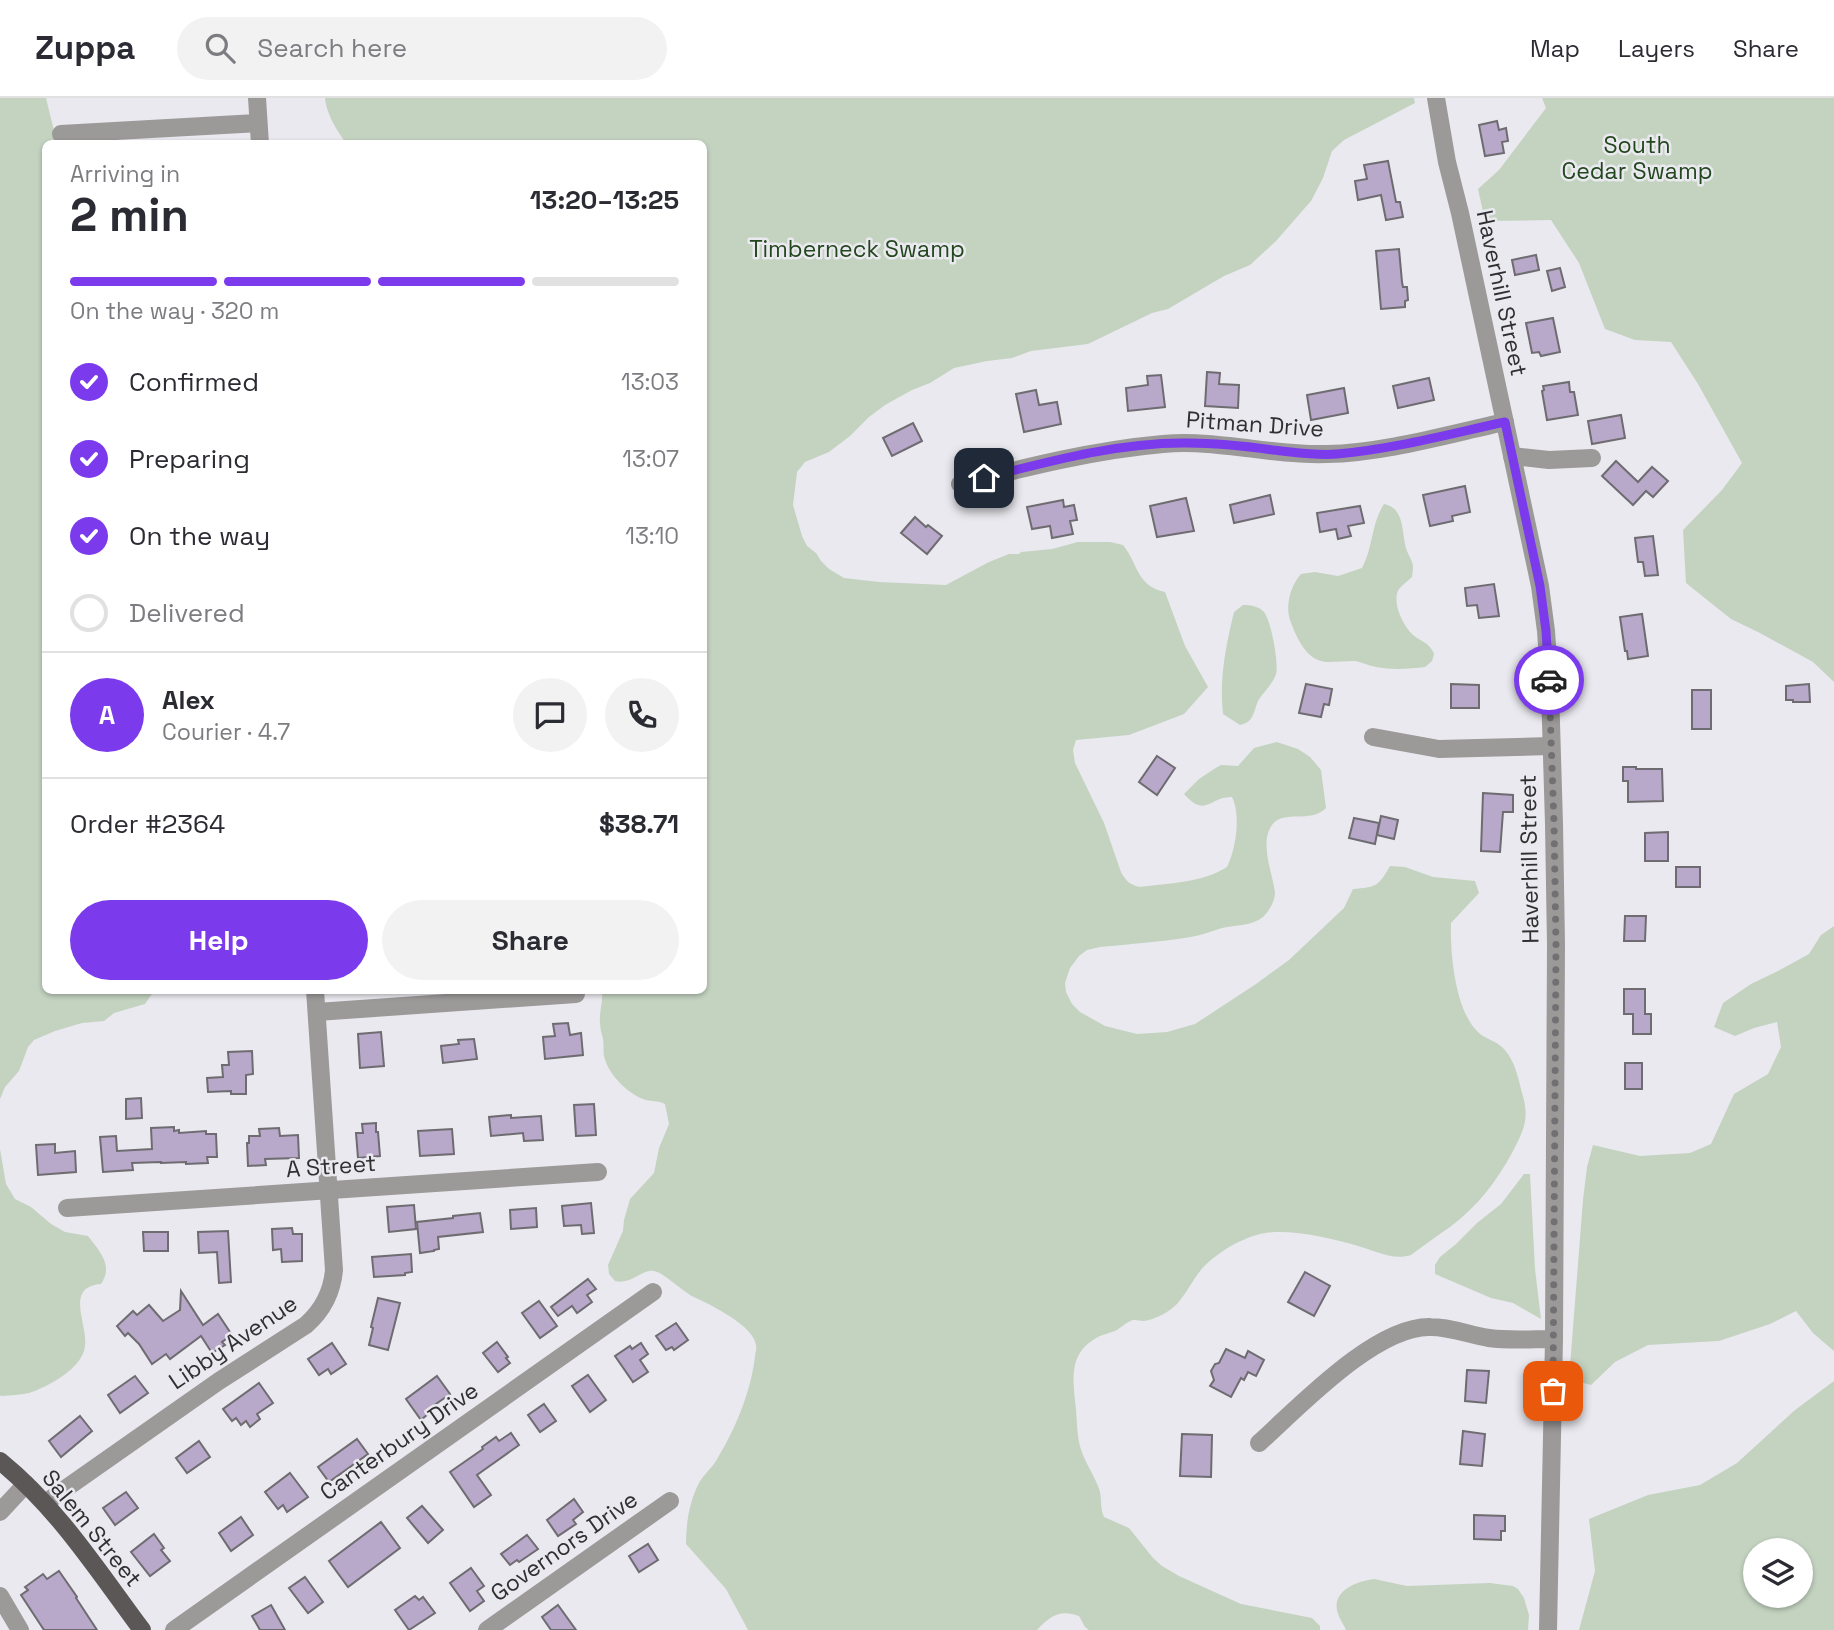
<!DOCTYPE html>
<meta charset="utf-8">
<style>
body{margin:0;font-family:"Space Grotesk",sans-serif;background:#f2f2f3;color:#2b2b33;height:100vh;display:flex;flex-direction:column;font-size:26px;white-space:nowrap}
*{box-sizing:border-box;margin:0}
p{font-size:23px;color:#7c7c81}
.icon{flex:none;width:38px;height:38px;fill:none;stroke:currentColor;stroke-width:2;stroke-linecap:round;stroke-linejoin:round}
.map{position:relative;flex:1;overflow:hidden}
.drawer{position:absolute;left:42px;top:42px;width:665px;height:854px;display:flex;flex-direction:column;background:#fff;border-radius:10px;box-shadow:0 2px 5px #0004}
.drawer>*{flex:none}
.controls{position:absolute;left:1743px;top:1440px;display:grid;gap:14px}
.controls a{display:grid;place-items:center;width:70px;height:70px;border-radius:50%;background:#fff;box-shadow:0 2px 5px #0004;font-size:35px}
.pin{position:absolute;display:grid;place-items:center;width:60px;height:60px;color:#fff;margin:-30px;border-radius:14px;box-shadow:0 4px 10px #0006}
.courier{position:absolute;display:grid;place-items:center;width:70px;height:70px;margin:-35px;border:5px solid #7c3aed;border-radius:50%;background:#fff;color:#222;box-shadow:0 2px 9px #0007}
.head em{font-style:normal;font-weight:700}
.head div{display:flex;flex-direction:column-reverse}
.head{display:flex;align-items:center;justify-content:space-between;height:119px;padding:0 28px}
h1{font-size:46px;font-weight:700;line-height:52px}
.bar{display:grid;grid-template-columns:repeat(4,1fr);gap:10px 7px;align-content:center;height:84px;padding:0 28px}
.bar i{height:9px;border-radius:5px;background:#e1e1e2}
.bar .current{background:#7c3aed}
.bar p{grid-column:span 4}
.line{display:flex;align-items:center;gap:18px;padding:0 28px;border-top:2px solid #e1e1e2}
.line div{flex:1}
.round{display:grid;place-items:center;flex:none;width:74px;height:74px;border-radius:37px;background:#f2f2f3}
ol{padding:0 28px;list-style:none}
li{display:flex;align-items:center;gap:21px;height:77px}
li p{margin-inline-start:auto}
li .icon{padding:7px;border-radius:50%;background:#7c3aed;color:#fff;stroke-width:4}
li:last-child{color:#7c7c81}
li i{width:38px;height:38px;border:4px solid #e1e1e2;border-radius:50%}
.button{display:flex;gap:14px;margin-top:auto;padding:14px 28px}
.button a{flex:1;height:80px;border-radius:42px;background:#7c3aed;color:#fff;font-size:28px;font-weight:700;line-height:80px;text-align:center}
.button a+a{background:#f2f2f3;color:#2b2b33}
header{display:flex;align-items:center;gap:42px;box-sizing:border-box;height:98px;padding:0 35px;background:#fff;border-bottom:2px solid #e1e1e2}
header strong{font-size:33px}
nav{display:flex;gap:38px;margin-inline-start:auto;font-size:24px}
.search{width:490px;height:63px;background:#f2f2f3;display:flex;align-items:center;gap:18px;box-sizing:border-box;padding:0 24px;border-radius:38px;color:#7c7c81;font-size:26px}
.map>svg:first-child{display:block}
.green{fill:#c3d3c0;fill-rule:evenodd}
.building{fill:#b8a8ca;stroke:#6e6c70;stroke-width:2}
.lines{fill:none;stroke-linecap:round;stroke-linejoin:round}
.minor{stroke:#9c9999;stroke-width:18}
.major{stroke:#5c5757;stroke-width:18}
.done{stroke:#717174;stroke-width:7;stroke-dasharray:0 12.6}
.route{stroke:#7c3aed;stroke-width:9}
.labels{text-anchor:middle;stroke-width:5;stroke-linejoin:round;paint-order:stroke}
.park-label{font-size:23px;fill:#22471d;stroke:#eae9ef}
.street-label{font-size:23px;fill:#303032;stroke:#eae9ef}
</style>
<header>
<strong>Zuppa</strong>
<div class="search"><svg class="icon" aria-label="search" viewBox="0 0 24 24"><circle cx="10" cy="10" r="6"/><path d="M15 15l6 6"/></svg>Search here</div>
<nav><a>Map</a><a>Layers</a><a>Share</a></nav>
</header>
<div class="map">
<svg width="1834" height="1532" viewBox="0 0 1834 1532">
<rect width="100%" height="100%" fill="#eae9ef"/>
<g class="green">
<polygon points="0,0 46,0 57,45 46,46 46,892 154,893 145,906 114,915 104,923 82,925 55,933 34,942 28,949 19,973 5,989 0,1001"/>
<path d="M325,0H1414L1415,5L1344,42L1332,53L1323,80L1311,103L1276,143L1250,167L1224,178L1168,211L1152,215L1088,246L1031,253L1012,260L987,263L954,270L930,285L912,292L885,307L869,319L850,338L829,354L805,364L797,374L793,407L802,438L807,448L816,455L821,463L829,471L844,480L879,484L946,487L989,464L1009,456H1019L1021,454L1052,451L1078,444H1110L1123,447C1138,465 1136,488 1165,494L1185,548L1208,589L1184,616L1129,637L1076,642L1073,652L1075,665L1104,725L1121,774C1126,783 1130,787 1140,789C1169,785 1202,785 1227,769C1236,751 1241,717 1232,699C1210,698 1206,721 1184,696L1199,681L1214,671L1221,667L1238,668L1254,650L1277,644L1298,651L1310,659L1321,672L1326,710C1310,726 1284,711 1272,727C1259,745 1273,776 1275,795C1275,803 1269,813 1263,819C1252,828 1236,827 1222,830C1212,833 1202,837 1191,839C1161,844 1130,846 1100,849L1087,852L1079,858L1070,870L1065,885L1066,894L1072,906L1080,914L1105,928L1137,936L1167,934L1195,926L1256,886L1289,862L1344,810L1353,791C1376,789 1378,789 1390,768L1405,769L1433,779L1475,783L1479,795L1451,825C1450,855 1455,911 1477,933C1484,941 1496,942 1504,951C1515,963 1518,979 1522,995C1530,1020 1524,1032 1512,1055C1496,1084 1477,1109 1450,1129C1437,1138 1424,1147 1411,1157C1393,1163 1373,1152 1355,1147C1329,1140 1292,1131 1265,1135C1241,1139 1208,1159 1195,1180C1189,1189 1184,1198 1177,1206C1169,1214 1154,1222 1144,1223C1142,1223 1135,1222 1133,1222C1126,1224 1121,1230 1115,1233C1110,1235 1105,1236 1100,1238C1067,1254 1073,1282 1076,1312C1077,1323 1077,1334 1079,1344C1082,1360 1092,1373 1098,1388C1103,1399 1099,1408 1104,1419L1129,1430L1153,1460L1162,1468L1179,1478L1241,1506L1312,1520L1320,1528V1532H1089L1085,1529L1079,1518C1060,1511 1050,1518 1037,1532H748L726,1491L686,1446C686,1427 689,1406 697,1389C701,1379 710,1372 716,1363C735,1332 751,1294 755,1258C755,1255 757,1251 756,1247C753,1227 711,1207 694,1199C683,1194 663,1174 654,1173C641,1171 632,1187 615,1183L609,1176L608,1167L623,1133L624,1122L630,1101L654,1075L659,1050L669,1026L665,1006C658,1002 651,1004 643,1001C627,995 608,976 604,958C603,953 604,947 603,941C602,936 600,931 600,925C599,914 603,904 602,893L704,892V46L346,45C337,33 326,15 325,0Z"/>
<polygon points="1542,0 1834,0 1834,584 1813,564 1760,535 1731,521 1686,485 1683,432 1722,392 1742,365 1698,286 1671,244 1635,242 1605,231 1579,165 1551,122 1485,123 1478,91 1499,72 1546,10"/>
<path d="M1384,406C1406,410 1401,437 1407,453C1413,467 1414,463 1412,479C1408,483 1403,486 1399,491C1391,504 1403,528 1413,537C1422,544 1430,545 1434,556L1432,563L1425,569C1409,571 1392,572 1376,569C1369,568 1362,564 1355,563C1346,563 1337,564 1328,564C1306,564 1296,538 1290,522C1285,507 1291,487 1301,476L1315,474L1338,478L1362,470C1373,450 1371,426 1384,406Z"/>
<path d="M1243,507C1250,507 1258,508 1263,513C1271,520 1279,566 1276,576C1273,586 1263,594 1258,603C1253,615 1254,624 1240,627L1223,616C1219,581 1226,547 1234,514Z"/>
<polygon points="1834,828 1834,1253 1813,1235 1796,1213 1770,1226 1719,1243 1648,1247 1615,1264 1591,1287 1569,1281 1583,1102 1587,1069 1593,1047 1640,1058 1690,1055 1711,1046 1734,996 1768,976 1781,949 1777,924 1754,930 1735,938 1714,929 1723,905 1751,886 1778,873 1809,856 1821,837"/>
<path d="M0,1051L6,1086L15,1101L31,1109L51,1126L65,1134L88,1138C99,1153 114,1167 101,1186C64,1189 88,1226 85,1248C83,1270 48,1289 29,1295C20,1297 10,1297 1,1298L0,1297Z"/>
<polygon points="1524,1076 1530,1076 1535,1171 1541,1221 1513,1205 1491,1200 1435,1176 1435,1167 1440,1159 1456,1146 1477,1125 1501,1106"/>
<path d="M1834,1283V1532H1579L1595,1473L1589,1421L1648,1397L1700,1387L1737,1365L1795,1312ZM1755,1452H1801V1498H1755Z"/>
<path d="M1374,1481L1407,1488L1490,1485L1513,1488L1518,1491L1524,1500L1529,1517L1528,1532H1346C1344,1527 1340,1522 1338,1516C1330,1493 1357,1483 1374,1481Z"/>
</g>
<g class="building">
<polygon points="1497,23 1499,32 1506,30 1508,43 1502,44 1504,55 1485,58 1479,27"/>
<polygon points="1388,63 1396,104 1400,104 1403,119 1386,122 1381,97 1358,102 1355,83 1367,81 1364,67"/>
<polygon points="1399,151 1402,184 1403,189 1407,189 1408,202 1405,203 1405,209 1381,211 1376,153"/>
<polygon points="1536,157 1539,172 1515,177 1512,162"/>
<polygon points="1560,170 1565,189 1552,193 1547,173"/>
<polygon points="1553,220 1560,254 1541,258 1539,254 1532,255 1526,225"/>
<polygon points="1207,274 1220,275 1219,286 1239,287 1238,310 1205,308"/>
<polygon points="1161,277 1165,309 1128,313 1126,290 1148,287 1147,278"/>
<polygon points="1429,280 1434,302 1398,310 1393,288"/>
<polygon points="1569,284 1570,294 1574,294 1578,317 1547,322 1542,293 1544,292 1543,288"/>
<polygon points="1344,290 1348,315 1311,322 1307,297"/>
<polygon points="1036,292 1039,307 1057,304 1061,326 1024,334 1016,296"/>
<polygon points="1621,317 1625,340 1592,346 1588,323"/>
<polygon points="913,325 922,343 892,358 883,340"/>
<polygon points="1616,363 1638,384 1652,369 1668,383 1653,399 1646,393 1633,407 1602,378"/>
<polygon points="1465,388 1470,414 1452,418 1453,423 1430,428 1423,397"/>
<polygon points="1270,397 1274,416 1234,425 1230,407"/>
<polygon points="1186,400 1194,433 1157,439 1150,408"/>
<polygon points="1063,402 1064,409 1074,407 1077,422 1070,423 1073,436 1052,440 1050,428 1032,431 1027,409"/>
<polygon points="1360,408 1364,425 1348,428 1351,438 1338,441 1336,431 1320,434 1317,415"/>
<polygon points="915,419 926,429 928,427 942,438 927,456 901,435"/>
<polygon points="1653,438 1658,477 1645,478 1643,464 1638,464 1635,440"/>
<polygon points="1494,486 1499,518 1479,520 1477,507 1467,508 1465,490"/>
<polygon points="1642,516 1648,558 1628,561 1627,553 1625,553 1620,519"/>
<polygon points="1306,586 1332,591 1329,607 1324,606 1321,619 1299,615"/>
<polygon points="1451,586 1479,587 1479,610 1451,610"/>
<polygon points="1809,586 1810,604 1793,604 1793,602 1786,602 1786,588"/>
<rect x="1692" y="592" width="19" height="39"/>
<polygon points="1157,658 1175,670 1157,697 1139,684"/>
<polygon points="1623,669 1636,669 1636,671 1662,671 1663,703 1628,704 1628,683 1623,683"/>
<polygon points="1483,695 1513,697 1513,714 1503,714 1500,754 1481,753"/>
<polygon points="1381,718 1398,722 1394,741 1377,737"/>
<polygon points="1354,720 1379,725 1375,746 1349,740"/>
<polygon points="1668,734 1668,763 1645,763 1645,735"/>
<rect x="1676" y="769" width="24" height="20"/>
<polygon points="1625,818 1646,818 1645,843 1624,843"/>
<polygon points="1624,891 1645,891 1645,916 1651,916 1651,936 1633,936 1633,916 1624,916"/>
<polygon points="568,925 570,937 581,935 583,957 545,961 543,939 555,938 553,926"/>
<polygon points="381,934 384,968 360,970 358,936"/>
<polygon points="474,941 477,961 443,965 441,948 459,946 458,942"/>
<polygon points="252,953 253,976 246,977 246,996 231,996 231,993 208,994 207,980 223,979 222,967 229,967 228,954"/>
<rect x="1625" y="965" width="17" height="26"/>
<polygon points="141,1000 142,1020 126,1021 126,1001"/>
<polygon points="594,1006 596,1037 576,1038 574,1007"/>
<polygon points="511,1017 511,1020 541,1018 543,1042 524,1043 523,1035 491,1038 489,1019"/>
<polygon points="376,1025 376,1034 378,1034 380,1058 358,1060 356,1035 363,1035 362,1026"/>
<polygon points="174,1029 174,1033 179,1032 179,1035 206,1033 206,1036 216,1036 217,1059 207,1059 208,1065 186,1066 186,1064 161,1065 161,1064 132,1065 133,1072 103,1074 100,1039 116,1038 117,1053 152,1051 151,1030"/>
<polygon points="279,1030 280,1038 298,1037 299,1060 265,1061 266,1067 248,1068 247,1045 249,1045 249,1038 260,1038 259,1031"/>
<polygon points="452,1031 454,1056 420,1058 418,1033"/>
<polygon points="55,1046 55,1055 75,1053 76,1074 38,1077 36,1047"/>
<polygon points="591,1105 594,1135 582,1136 581,1127 564,1128 562,1108"/>
<polygon points="414,1107 416,1131 389,1134 387,1109"/>
<polygon points="536,1110 537,1129 511,1131 510,1112"/>
<polygon points="480,1115 483,1134 438,1139 439,1151 434,1152 434,1153 420,1155 417,1124 453,1120 453,1118"/>
<polygon points="292,1130 293,1136 302,1136 302,1163 282,1164 281,1151 273,1152 272,1131"/>
<polygon points="228,1133 231,1184 219,1185 217,1154 199,1155 198,1134"/>
<polygon points="143,1134 168,1134 168,1153 144,1153"/>
<polygon points="411,1156 412,1174 405,1175 405,1177 374,1179 372,1159"/>
<polygon points="1305,1174 1330,1188 1314,1218 1288,1204"/>
<polygon points="588,1181 596,1191 587,1197 592,1204 577,1215 572,1208 558,1218 551,1209"/>
<polygon points="181,1193 203,1227 218,1216 232,1237 222,1244 225,1247 212,1255 201,1238 170,1261 166,1256 152,1266 139,1246 128,1235 125,1238 117,1228 133,1213 137,1217 149,1207 163,1223 180,1212"/>
<polygon points="378,1200 400,1205 388,1252 369,1247 373,1230 371,1229"/>
<polygon points="539,1203 557,1228 540,1240 522,1215"/>
<polygon points="676,1225 688,1242 674,1252 672,1249 666,1252 656,1238"/>
<polygon points="497,1244 508,1259 506,1260 510,1265 498,1274 483,1255"/>
<polygon points="332,1245 346,1266 331,1276 328,1271 319,1277 308,1261"/>
<polygon points="641,1245 648,1256 640,1262 648,1274 633,1284 615,1258 630,1248 632,1251"/>
<polygon points="1226,1251 1245,1260 1248,1253 1264,1262 1256,1278 1248,1274 1244,1282 1241,1280 1231,1299 1210,1288 1214,1282 1211,1273 1215,1266 1219,1265"/>
<polygon points="1467,1272 1489,1273 1486,1305 1465,1303"/>
<polygon points="588,1277 606,1302 590,1314 572,1288"/>
<polygon points="135,1278 148,1295 120,1315 108,1297"/>
<polygon points="437,1278 450,1296 429,1311 428,1316 421,1322 406,1301"/>
<polygon points="259,1285 273,1305 257,1316 260,1321 250,1329 246,1323 241,1327 236,1320 232,1323 223,1311"/>
<polygon points="544,1306 556,1323 540,1334 528,1317"/>
<polygon points="80,1318 92,1333 61,1359 49,1343"/>
<polygon points="1463,1333 1485,1336 1482,1368 1460,1366"/>
<polygon points="511,1335 519,1347 477,1377 491,1397 474,1409 450,1374 483,1351 482,1349 496,1339 499,1343"/>
<polygon points="1182,1336 1212,1337 1211,1379 1180,1378"/>
<polygon points="357,1341 368,1356 329,1384 318,1369"/>
<polygon points="199,1343 210,1359 187,1375 176,1360"/>
<polygon points="290,1375 308,1399 287,1414 283,1407 278,1411 265,1394"/>
<polygon points="126,1394 138,1410 115,1427 103,1410"/>
<polygon points="574,1401 583,1414 573,1422 576,1426 558,1438 547,1422"/>
<polygon points="422,1408 443,1432 428,1445 407,1420"/>
<polygon points="1474,1417 1505,1418 1505,1433 1501,1433 1501,1442 1474,1441"/>
<polygon points="241,1419 253,1437 231,1453 219,1435"/>
<polygon points="381,1424 400,1450 348,1489 329,1463"/>
<polygon points="154,1436 164,1450 161,1452 170,1463 150,1478 131,1454"/>
<polygon points="527,1437 538,1451 519,1464 517,1462 510,1467 501,1456"/>
<polygon points="648,1446 658,1462 639,1474 629,1458"/>
<polygon points="471,1470 484,1488 477,1493 484,1503 470,1513 450,1485"/>
<polygon points="59,1473 77,1499 76,1500 97,1532 44,1532 21,1497 28,1492 25,1489 43,1476 47,1481"/>
<polygon points="305,1479 323,1504 308,1515 289,1490"/>
<polygon points="415,1498 419,1502 423,1499 435,1515 409,1532 395,1512"/>
<polygon points="271,1507 285,1532 260,1532 252,1518"/>
<polygon points="558,1507 576,1532 551,1532 542,1519"/>
</g>
<g class="lines">
<g class="minor">
<polyline points="257,0 260,46"/>
<polyline points="1436,0 1447,64 1460,115 1540,488 1546,533 1550,591 1554,726 1556,847 1554,1241 1548,1532"/>
<polyline points="61,36 258,25"/>
<polyline points="1512,358 1549,362 1592,360"/>
<path d="M960,386C1027,369 1094,352 1163,346C1219,341 1272,358 1327,356C1384,355 1449,336 1505,324"/>
<polyline points="1373,639 1439,651 1551,648"/>
<polyline points="317,914 576,896"/>
<polyline points="67,1110 598,1074"/>
<path d="M1259,1345C1299,1309 1376,1227 1431,1229C1450,1229 1470,1237 1489,1240C1511,1243 1532,1241 1554,1241"/>
<path d="M45,1405L219,1283L306,1227C323,1212 332,1195 334,1172L315,892"/>
<polyline points="0,1414 26,1386"/>
<polyline points="0,1498 20,1532"/>
<polyline points="174,1532 653,1194"/>
<polyline points="487,1532 670,1403"/>
</g>
<path class="major" d="M0,1363C58,1410 98,1473 142,1532"/>
</g>
<g class="lines">
<polyline class="done" points="1549,582 1554,726 1556,847 1553,1293"/>
<path class="route" d="M984,380C1050,363 1120,344 1188,345C1217,345 1245,348 1273,352C1294,354 1316,358 1337,356C1394,351 1449,336 1505,324L1540,488L1546,533L1549,582"/>
</g>
<g class="labels">
<g class="park-label">
<text x="1637" y="55">South<tspan x="1637" dy="26">Cedar Swamp</tspan></text>
<text x="857" y="159">Timberneck Swamp</text>
</g>
<g class="street-label">
<text transform="translate(1502 195) rotate(78)" y="8">Haverhill Street</text>
<text transform="translate(1255 326) rotate(4)" y="8">Pitman Drive</text>
<text transform="translate(1529 761) rotate(-91)" y="8">Haverhill Street</text>
<text transform="translate(331 1068) rotate(-4)" y="8">A Street</text>
<text transform="translate(233 1244) rotate(-34)" y="8">Libby Avenue</text>
<text transform="translate(399 1343) rotate(-35)" y="8">Canterbury Drive</text>
<text transform="translate(92 1430) rotate(51)" y="8">Salem Street</text>
<text transform="translate(564 1448) rotate(-35)" y="8">Governors Drive</text>
</g>
</g>
</svg>
<div class="controls">
<a><svg class="icon" aria-label="layers" viewBox="0 0 24 24"><path d="M12 4l9 5-9 5-9-5zM3 14l9 5 9-5"/></svg></a>
</div>
<div class="pin" style="left:1553px;top:1293px;background:#ea580c"><svg class="icon" aria-label="bag" viewBox="0 0 24 24"><path d="M5 8h14l-1 12H6zM9 8a3 3 0 0 1 6 0"/></svg></div>
<div class="pin" style="left:984px;top:380px;background:#1f2937"><svg class="icon" aria-label="home" viewBox="0 0 24 24"><path d="M3 11l9-7 9 7M6 9v11h12V9"/></svg></div>
<div class="courier" style="left:1549px;top:582px"><svg class="icon" aria-label="car" viewBox="0 0 24 24"><path d="M5 17H2v-5l4-1 3-4h7l3 4 3 1v5h-3M9 17h6M6 11h13"/><circle cx="7" cy="17" r="2"/><circle cx="17" cy="17" r="2"/></svg></div>
<section class="drawer">
<div class="head"><div><h1>2 min</h1><p>Arriving in</p></div><em>13:20–13:25</em></div>
<div class="bar"><i class="current"></i><i class="current"></i><i class="current"></i><i></i><p>On the way · 320 m</p></div>
<ol>
<li><svg class="icon" aria-label="check" viewBox="0 0 24 24"><path d="M5 12l5 5 9-10"/></svg>Confirmed<p>13:03</p></li>
<li><svg class="icon" aria-label="check" viewBox="0 0 24 24"><path d="M5 12l5 5 9-10"/></svg>Preparing<p>13:07</p></li>
<li><svg class="icon" aria-label="check" viewBox="0 0 24 24"><path d="M5 12l5 5 9-10"/></svg>On the way<p>13:10</p></li>
<li><i></i>Delivered</li>
</ol>
<div class="line" style="height:126px"><b class="round" style="background:#7c3aed;color:#fff">A</b><div><b>Alex</b><p>Courier · 4.7</p></div><a class="round"><svg class="icon" aria-label="chat" viewBox="0 0 24 24"><path d="M4 5h16v11H9l-5 4z"/></svg></a><a class="round"><svg class="icon" aria-label="phone" viewBox="0 0 24 24"><path d="M5 4h4l2 5-3 2q2 4 5 5l2-3 5 2v4C11 20 4 13 5 4z"/></svg></a></div>
<div class="line" style="height:91px"><div>Order #2364</div><b>$38.71</b></div>
<div class="button"><a>Help</a><a>Share</a></div>
</section>
</div>
